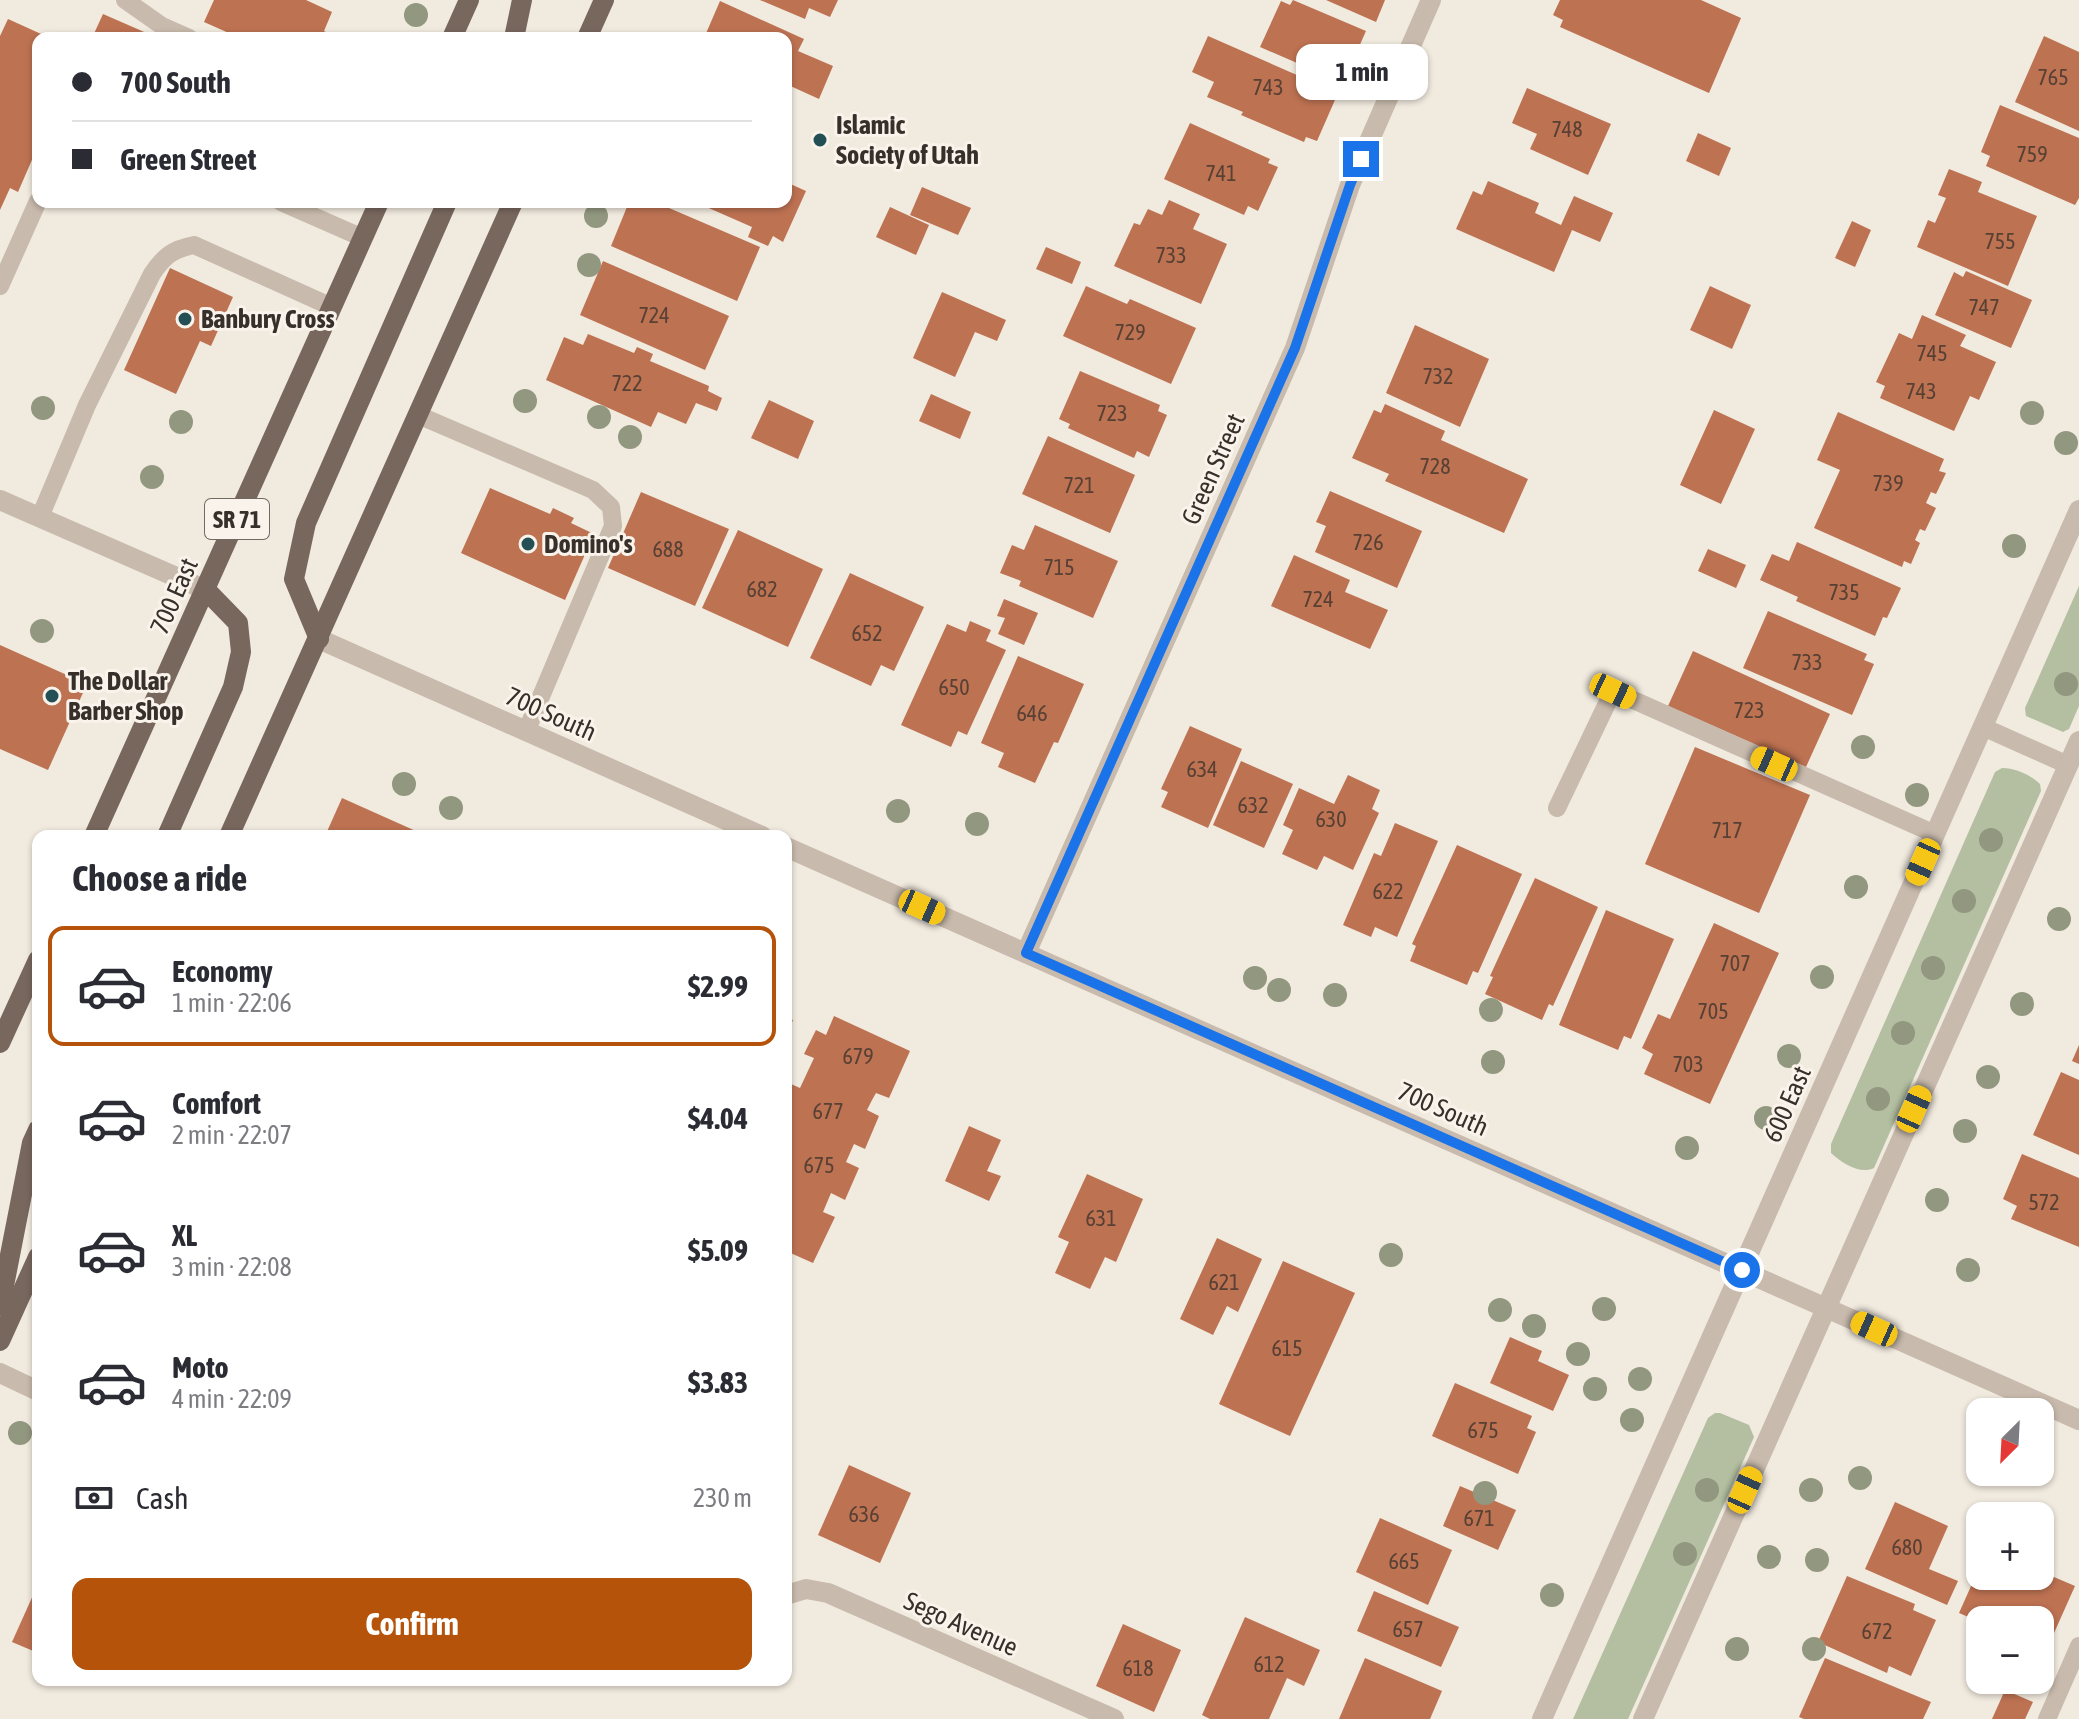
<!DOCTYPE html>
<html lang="en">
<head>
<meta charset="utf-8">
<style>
  body { margin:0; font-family:"Asap Condensed",sans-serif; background:#f7f7f7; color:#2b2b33; height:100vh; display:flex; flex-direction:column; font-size:30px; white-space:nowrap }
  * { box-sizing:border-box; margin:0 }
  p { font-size:26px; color:#7c7c81 }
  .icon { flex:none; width:44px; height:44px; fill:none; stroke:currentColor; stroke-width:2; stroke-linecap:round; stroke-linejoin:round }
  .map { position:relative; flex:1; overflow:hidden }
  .panel { position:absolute; left:32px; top:830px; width:760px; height:856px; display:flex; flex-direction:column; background:#fff; border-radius:16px; box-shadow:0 2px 6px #0004 }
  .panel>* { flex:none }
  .hud { position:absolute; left:32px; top:32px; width:760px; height:176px; border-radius:16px; box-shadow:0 2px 6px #0004; display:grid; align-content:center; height:176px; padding:0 40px; background:#fff }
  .needle { width:52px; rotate:204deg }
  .buttons { position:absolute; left:1966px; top:1398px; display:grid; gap:16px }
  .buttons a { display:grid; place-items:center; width:88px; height:88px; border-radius:16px; background:#fff; box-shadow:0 2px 6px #0004; font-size:40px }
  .end { position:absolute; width:36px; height:36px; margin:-18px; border:10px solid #1a73e8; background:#fff; box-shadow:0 0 0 4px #fff }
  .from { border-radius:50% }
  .bubble { position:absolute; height:56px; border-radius:16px; background:#fff; box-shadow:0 2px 6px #0004; font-size:26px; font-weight:700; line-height:56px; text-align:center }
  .car { position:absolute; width:24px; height:48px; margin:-24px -12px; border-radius:10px; box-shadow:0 0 6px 2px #0007; background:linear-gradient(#f5c518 24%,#345 0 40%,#f5c518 0 76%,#345 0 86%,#f5c518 0) }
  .hud b { display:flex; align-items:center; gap:28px; height:76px; font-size:30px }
  .hud b+b { border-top:2px solid #e1e1e2 }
  .hud i { width:20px; height:20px; background:#2b2b33 }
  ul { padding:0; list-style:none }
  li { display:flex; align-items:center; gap:24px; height:120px; margin:0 16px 12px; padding:0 24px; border:4px solid transparent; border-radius:16px }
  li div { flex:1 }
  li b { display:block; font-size:30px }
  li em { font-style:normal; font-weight:700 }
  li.on { border-color:#b45309 }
  li>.icon { width:72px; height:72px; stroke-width:1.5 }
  h2 { padding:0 40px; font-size:36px; line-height:96px }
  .pay { display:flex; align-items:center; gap:20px; height:88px; padding:0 40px; font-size:30px }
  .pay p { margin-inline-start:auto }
  .action { display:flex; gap:16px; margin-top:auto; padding:16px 40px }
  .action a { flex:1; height:92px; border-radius:16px; background:#b45309; color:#fff; font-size:32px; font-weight:700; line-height:92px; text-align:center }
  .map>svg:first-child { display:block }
  .green { fill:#b3bfa0 }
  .building { fill:#bd7252 }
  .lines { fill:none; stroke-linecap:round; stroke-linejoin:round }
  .service { stroke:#c8baac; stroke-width:18 }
  .minor { stroke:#c8baac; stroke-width:20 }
  .primary { stroke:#78675d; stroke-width:20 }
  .tree { fill:#92977f }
  .route { stroke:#1a73e8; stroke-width:10 }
  .poi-dot { fill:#234f55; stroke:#f9f3eb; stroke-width:3 }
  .labels { text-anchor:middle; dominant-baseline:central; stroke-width:6; stroke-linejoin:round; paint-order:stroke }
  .number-label { font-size:22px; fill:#584034 }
  .shield { fill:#f9f3eb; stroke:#716a64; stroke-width:2 }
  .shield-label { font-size:24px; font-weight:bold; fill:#372f2a }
  .poi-label { font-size:26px; font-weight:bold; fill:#372f2a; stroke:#f9f3eb; text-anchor:start }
  .street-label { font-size:26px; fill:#372f2a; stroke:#f9f3eb }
</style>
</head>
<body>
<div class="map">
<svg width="2079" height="1719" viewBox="0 0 2079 1719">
  <rect width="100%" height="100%" fill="#f1eadf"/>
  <g class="green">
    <path d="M2079,586V706L2069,729L2063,732L2026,716L2025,708Z"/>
    <path d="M2002,768C2015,768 2031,775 2040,784L2041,791L1874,1168C1860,1175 1842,1163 1831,1153V1144L1995,772Z"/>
    <path d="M1715,1413H1720L1749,1425L1754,1437L1628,1719H1573L1708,1418Z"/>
  </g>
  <g class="building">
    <path d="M214,0H306L332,12L324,31L331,35L330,38H240L204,22Z"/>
    <path d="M760,0H838L830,17L809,8L805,19Z"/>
    <path d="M1293,0L1366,31L1343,83L1260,47L1281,1L1290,5Z"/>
    <path d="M1326,0H1385L1376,22Z"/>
    <path d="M1560,0H1701L1741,18L1709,93L1560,27L1563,20L1553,15Z"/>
    <path d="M720,1L804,39L798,51L833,66L819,99L786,84V38H704Z"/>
    <path d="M103,14L158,38H92Z"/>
    <path d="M8,19L50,38H38V146L18,192L10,188L0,210V36Z"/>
    <path d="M1208,36L1338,93L1317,141L1306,137L1304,142L1241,115L1243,112L1207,97L1214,82L1192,72Z"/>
    <path d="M2044,36L2079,52V131L2015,102Z"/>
    <path d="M1527,88L1611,124L1588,175L1530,149L1537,134L1512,123Z"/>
    <path d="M2000,105L2079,138V198L2075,205L1986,166L1990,156L1981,152Z"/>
    <path d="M1190,123L1270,159L1268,163L1278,167L1258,211L1248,206L1244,215L1164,179Z"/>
    <path d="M1698,133L1731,148L1719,176L1686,161Z"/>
    <path d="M1949,169L1982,182L1978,192L2037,216L2008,286L1917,247L1928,220L1935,223L1946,198L1938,195Z"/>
    <path d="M1488,181L1539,203L1535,213L1561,225L1574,196L1613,213L1600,242L1572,230L1554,272L1456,229L1473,191L1482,195Z"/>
    <path d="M786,182L806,191L783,242L773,236L768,246L748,237L752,227L695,202H786Z"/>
    <path d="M922,187L971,208L958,235L910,215Z"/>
    <path d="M1169,200L1200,214L1193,229L1227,244L1201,304L1114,266L1134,223L1140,225L1148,209L1162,215Z"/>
    <path d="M629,202H655L760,247L737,301L611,246Z"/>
    <path d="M890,207L929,225L916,255L876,237Z"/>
    <path d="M1852,221L1871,230L1855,267L1835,258Z"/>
    <path d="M1046,247L1081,262L1072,284L1036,269Z"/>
    <path d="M603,261L729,316L705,370L580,315Z"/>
    <path d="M170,268L233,297L211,346L200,341L176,394L124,370Z"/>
    <path d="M1966,271L2032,300L2011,348L1935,315L1954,272L1963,277Z"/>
    <path d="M1086,286L1127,304L1130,299L1196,328L1171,384L1063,336Z"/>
    <path d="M1710,286L1751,305L1732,349L1690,330Z"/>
    <path d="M942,292L1006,320L997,341L975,332L955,377L913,358Z"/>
    <path d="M1922,315L1966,335L1960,346L1996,362L1979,400L1970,396L1954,431L1880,398L1885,386L1876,382L1899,333L1912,339Z"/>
    <path d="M1415,325L1489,359L1460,427L1386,393Z"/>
    <path d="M588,334L634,353L637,347L653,354L650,361L709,386L708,391L722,398L717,411L696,403L686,424L658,412L651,427L546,380L564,337L583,345Z"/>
    <path d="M1080,371L1160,405L1158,411L1167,415L1149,457L1137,451L1134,458L1068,428L1070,424L1059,419Z"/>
    <path d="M931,394L971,412L960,439L919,421Z"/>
    <path d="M769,400L814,421L798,459L751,438Z"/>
    <path d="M1385,404L1445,431L1441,440L1528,479L1504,533L1385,481L1389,474L1352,458L1374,410L1381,413Z"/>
    <path d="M1714,410L1755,429L1721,504L1680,485Z"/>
    <path d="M1838,412L1944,459L1939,471L1946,473L1936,494L1931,492L1926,503L1936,508L1925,531L1920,529L1915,540L1920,543L1911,564L1904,561L1902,567L1814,528L1840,470L1817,460Z"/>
    <path d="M1048,436L1135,475L1110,533L1022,494Z"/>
    <path d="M490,488L550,514L553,508L574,518L571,523L594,534L565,600L461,553Z"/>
    <path d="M1330,491L1422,531L1397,588L1315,552L1326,526L1316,522Z"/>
    <path d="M641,492L729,529L695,606L608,568Z"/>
    <path d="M1035,525L1118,561L1093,618L1019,586L1021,581L1000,573L1012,545L1024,550Z"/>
    <path d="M738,530L823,569L788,647L702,608Z"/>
    <path d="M1797,542L1901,588L1887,618L1883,617L1875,636L1796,601L1798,597L1760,580L1772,554L1789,561Z"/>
    <path d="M1708,549L1746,565L1736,588L1698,571Z"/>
    <path d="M1294,555L1350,580L1345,592L1388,610L1370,649L1271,606Z"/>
    <path d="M850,573L924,607L894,671L881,665L871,686L810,658Z"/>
    <path d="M1004,599L1038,613L1024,645L998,634L1005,618L997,616Z"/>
    <path d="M1768,611L1867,654L1864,660L1874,664L1852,715L1743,668Z"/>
    <path d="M970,621L991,630L986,641L1006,650L967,735L958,731L951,747L901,725L947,624L966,632Z"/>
    <path d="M0,645L87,684L48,770L0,749Z"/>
    <path d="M1693,651L1830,714L1806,767L1668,706Z"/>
    <path d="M1018,656L1084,684L1058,743L1054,742L1035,783L998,767L1004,753L981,743Z"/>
    <path d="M1190,726L1242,749L1208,828L1161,807L1168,792L1161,789Z"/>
    <path d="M1695,747L1810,795L1759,913L1645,864Z"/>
    <path d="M1241,761L1293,784L1264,848L1213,825Z"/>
    <path d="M1348,775L1380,790L1372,809L1379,813L1353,870L1324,856L1317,870L1282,854L1293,830L1283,825L1299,788L1334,804Z"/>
    <path d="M342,798L427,836H325Z"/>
    <path d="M1395,823L1438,841L1397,937L1375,927L1371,937L1343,925L1374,853L1381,856Z"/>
    <path d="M1457,845L1522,874L1478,973L1473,971L1467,985L1410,961L1416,946L1412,944Z"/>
    <path d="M1535,878L1598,907L1553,1006L1549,1004L1542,1020L1485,994L1493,977L1490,976Z"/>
    <path d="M1606,910L1674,939L1631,1039L1624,1036L1618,1050L1559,1025Z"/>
    <path d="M1714,923L1779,953L1710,1104L1644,1074L1653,1054L1642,1048L1658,1014L1670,1019Z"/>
    <path d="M834,1016L910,1051L889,1098L876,1093L872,1100L867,1110L879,1116L865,1149L854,1144L846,1162L859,1168L845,1200L831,1193L823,1212L835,1217L813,1263L786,1251V1127L792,1114L786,1112V1095L791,1084L800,1088L814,1058L804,1054L816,1030L826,1035Z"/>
    <path d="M786,1017L793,1020L786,1037Z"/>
    <path d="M2079,1045V1064L2072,1061Z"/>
    <path d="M2061,1072L2079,1080V1155L2033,1135Z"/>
    <path d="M969,1126L1001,1140L987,1171L1001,1176L989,1201L945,1181Z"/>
    <path d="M2022,1154L2079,1178V1247L2011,1219L2017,1206L2003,1199Z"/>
    <path d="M1087,1174L1143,1199L1116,1262L1105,1257L1090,1289L1055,1273L1069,1242L1058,1237Z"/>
    <path d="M1217,1238L1262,1259L1238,1312L1227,1306L1213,1335L1180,1319Z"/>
    <path d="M1283,1261L1355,1293L1290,1436L1219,1404Z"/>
    <path d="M1510,1337L1542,1351L1538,1361L1569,1375L1553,1411L1490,1383Z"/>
    <path d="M1455,1383L1532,1416L1527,1428L1536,1432L1518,1474L1432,1436Z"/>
    <path d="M849,1465L911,1493L880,1563L818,1535Z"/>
    <path d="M1460,1486L1516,1510L1498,1550L1443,1526Z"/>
    <path d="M1895,1502L1948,1526L1929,1569L1958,1581L1947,1605L1865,1569Z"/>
    <path d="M1380,1518L1452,1550L1428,1605L1356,1572Z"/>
    <path d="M1980,1566V1576H2040V1571L2075,1586L2046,1651L2040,1649V1620H1980V1622L1959,1613Z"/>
    <path d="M1847,1576L1915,1604L1913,1610L1936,1620L1911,1676L1889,1666L1887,1673L1818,1642Z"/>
    <path d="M1374,1591L1459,1627L1441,1667L1357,1631Z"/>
    <path d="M34,1593L38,1595V1653L12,1642Z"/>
    <path d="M1245,1617L1320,1650L1304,1686L1287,1678L1269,1719H1210L1202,1715Z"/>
    <path d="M1123,1624L1181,1650L1154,1712L1096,1686Z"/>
    <path d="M1365,1658L1442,1691L1430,1719H1339Z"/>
    <path d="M1825,1658L1931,1702L1923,1719H1804L1799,1717Z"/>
    <path d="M2005,1690L2033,1702L2025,1719H1992Z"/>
  </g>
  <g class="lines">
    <g class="service">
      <path d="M125,0L162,26L189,38"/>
      <path d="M281,202L363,238"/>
      <path d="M0,286L38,201"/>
      <path d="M418,415L593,490L611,507L613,526L526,732"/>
      <path d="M40,517L87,405L152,274C164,256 173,249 194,245L332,307"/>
      <path d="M1983,727L2068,765"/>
      <path d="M1557,808L1613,691L1935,834"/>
      <path d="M2047,1719L2079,1646"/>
    </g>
    <g class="minor">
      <path d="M0,500L206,590"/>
      <path d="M319,639L762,836"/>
      <path d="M786,847L2079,1420"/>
      <path d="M1026,953L1295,348L1350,185L1431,0"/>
      <path d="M0,1373L38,1391"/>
      <path d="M786,1595L806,1589L828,1593L1114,1719"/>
      <path d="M1542,1719L2079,510"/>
      <path d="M1643,1719L2079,741"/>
    </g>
    <g class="primary">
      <path d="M452,38L469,0"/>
      <path d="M514,38L522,0"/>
      <path d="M587,38L604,0"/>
      <path d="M319,639L294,579L306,523L447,202"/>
      <path d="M94,836L379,202"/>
      <path d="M167,836L233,687L241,652L238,623L206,590"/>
      <path d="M229,836L513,202"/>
      <path d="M0,1043L38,960"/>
      <path d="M0,1306L32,1143L38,1130"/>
      <path d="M0,1341L38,1257"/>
    </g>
  </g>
  <g class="tree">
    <circle cx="416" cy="15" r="12"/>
    <circle cx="596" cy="216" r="12"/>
    <circle cx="589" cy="265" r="12"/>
    <circle cx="525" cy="401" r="12"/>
    <circle cx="43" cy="408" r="12"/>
    <circle cx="2032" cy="413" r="12"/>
    <circle cx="599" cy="417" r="12"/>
    <circle cx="181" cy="422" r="12"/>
    <circle cx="630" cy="437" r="12"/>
    <circle cx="2066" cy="443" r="12"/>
    <circle cx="152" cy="477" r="12"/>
    <circle cx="2014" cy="546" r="12"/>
    <circle cx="42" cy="631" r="12"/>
    <circle cx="2066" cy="684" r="12"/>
    <circle cx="1863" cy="747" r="12"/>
    <circle cx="404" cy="784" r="12"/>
    <circle cx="1917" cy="795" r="12"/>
    <circle cx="451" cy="808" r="12"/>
    <circle cx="898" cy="811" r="12"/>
    <circle cx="977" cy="824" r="12"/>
    <circle cx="1991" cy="840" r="12"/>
    <circle cx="1856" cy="887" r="12"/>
    <circle cx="1964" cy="901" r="12"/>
    <circle cx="2059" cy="919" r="12"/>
    <circle cx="1933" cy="968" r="12"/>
    <circle cx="1822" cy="977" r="12"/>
    <circle cx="1255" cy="978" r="12"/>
    <circle cx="1279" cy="990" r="12"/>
    <circle cx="1335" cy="995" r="12"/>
    <circle cx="2022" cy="1004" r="12"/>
    <circle cx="1491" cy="1010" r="12"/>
    <circle cx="1903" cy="1033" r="12"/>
    <circle cx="1789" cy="1056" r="12"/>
    <circle cx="1493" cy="1062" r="12"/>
    <circle cx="1988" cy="1077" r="12"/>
    <circle cx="1878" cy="1099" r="12"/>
    <circle cx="1766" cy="1118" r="12"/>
    <circle cx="1965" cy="1131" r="12"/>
    <circle cx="1687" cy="1148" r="12"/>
    <circle cx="1937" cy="1200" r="12"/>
    <circle cx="1391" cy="1255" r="12"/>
    <circle cx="1968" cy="1270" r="12"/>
    <circle cx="1604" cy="1309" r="12"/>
    <circle cx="1500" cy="1310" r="12"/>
    <circle cx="1534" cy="1326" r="12"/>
    <circle cx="1578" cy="1354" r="12"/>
    <circle cx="1640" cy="1379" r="12"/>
    <circle cx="1595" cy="1389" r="12"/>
    <circle cx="1632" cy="1420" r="12"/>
    <circle cx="20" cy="1433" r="12"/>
    <circle cx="1860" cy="1478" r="12"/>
    <circle cx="1707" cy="1490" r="12"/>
    <circle cx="1811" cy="1490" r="12"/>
    <circle cx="1485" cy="1493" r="12"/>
    <circle cx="1685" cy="1554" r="12"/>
    <circle cx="1769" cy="1557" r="12"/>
    <circle cx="1817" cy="1560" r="12"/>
    <circle cx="1552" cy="1595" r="12"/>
    <circle cx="1737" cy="1649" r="12"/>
    <circle cx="1814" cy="1649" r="12"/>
  </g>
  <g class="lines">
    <path class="route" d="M1361,159L1350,185L1295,348L1026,953L1742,1270"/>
  </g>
  <g class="poi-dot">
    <circle cx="820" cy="140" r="8"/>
    <circle cx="185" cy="319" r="8"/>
    <circle cx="528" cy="544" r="8"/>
    <circle cx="52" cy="696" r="8"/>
  </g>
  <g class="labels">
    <g class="number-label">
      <text x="2053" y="77">765</text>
      <text x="1268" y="87">743</text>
      <text x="1567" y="129">748</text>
      <text x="2032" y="154">759</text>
      <text x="1221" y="173">741</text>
      <text x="2000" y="241">755</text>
      <text x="1171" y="255">733</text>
      <text x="1984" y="307">747</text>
      <text x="654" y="315">724</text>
      <text x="1130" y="332">729</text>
      <text x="1932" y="353">745</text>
      <text x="1438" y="376">732</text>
      <text x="627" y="383">722</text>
      <text x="1921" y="391">743</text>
      <text x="1112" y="413">723</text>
      <text x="1435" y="466">728</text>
      <text x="1888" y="483">739</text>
      <text x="1079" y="485">721</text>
      <text x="1368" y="542">726</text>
      <text x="668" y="549">688</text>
      <text x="1059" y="567">715</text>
      <text x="762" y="589">682</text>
      <text x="1844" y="592">735</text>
      <text x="1318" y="599">724</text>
      <text x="867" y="633">652</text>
      <text x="1807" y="662">733</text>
      <text x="954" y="687">650</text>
      <text x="1749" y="710">723</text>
      <text x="1032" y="713">646</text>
      <text x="1202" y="769">634</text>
      <text x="1253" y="805">632</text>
      <text x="1331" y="819">630</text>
      <text x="1727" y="830">717</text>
      <text x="1388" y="891">622</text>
      <text x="1735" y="963">707</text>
      <text x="1713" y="1011">705</text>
      <text x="858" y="1056">679</text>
      <text x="1688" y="1064">703</text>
      <text x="828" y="1111">677</text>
      <text x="819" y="1165">675</text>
      <text x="2044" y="1202">572</text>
      <text x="1101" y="1218">631</text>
      <text x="1224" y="1282">621</text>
      <text x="1287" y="1348">615</text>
      <text x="1483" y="1430">675</text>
      <text x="864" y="1514">636</text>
      <text x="1479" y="1518">671</text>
      <text x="1907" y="1547">680</text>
      <text x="1404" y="1561">665</text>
      <text x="1408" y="1629">657</text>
      <text x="1877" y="1631">672</text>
      <text x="1269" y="1664">612</text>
      <text x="1138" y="1668">618</text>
    </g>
    <rect class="shield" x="205" y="499" width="64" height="40" rx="6"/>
    <g class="shield-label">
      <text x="237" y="519">SR 71</text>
    </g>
    <g class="poi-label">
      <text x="836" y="125">Islamic<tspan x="836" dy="30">Society of Utah</tspan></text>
      <text x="201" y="319">Banbury Cross</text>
      <text x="544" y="544">Domino's</text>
      <text x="68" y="681">The Dollar<tspan x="68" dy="30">Barber Shop</tspan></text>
    </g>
    <g class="street-label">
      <text transform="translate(1213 469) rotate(-66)">Green Street</text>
      <text transform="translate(174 596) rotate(-66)">700 East</text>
      <text transform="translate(551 714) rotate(24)">700 South</text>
      <text transform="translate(1787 1104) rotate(-66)">600 East</text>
      <text transform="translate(1443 1109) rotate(24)">700 South</text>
      <text transform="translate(961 1624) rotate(24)">Sego Avenue</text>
    </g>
  </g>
</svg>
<div class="buttons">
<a><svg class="needle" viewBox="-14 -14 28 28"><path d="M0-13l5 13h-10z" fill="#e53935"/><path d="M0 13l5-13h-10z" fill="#7c7c81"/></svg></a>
<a>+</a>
<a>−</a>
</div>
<i class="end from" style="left:1742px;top:1270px"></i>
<i class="end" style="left:1361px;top:159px"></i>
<div class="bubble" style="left:1296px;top:44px;width:132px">1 min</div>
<i class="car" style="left:1613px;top:691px;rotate:115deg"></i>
<i class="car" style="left:1774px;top:764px;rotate:294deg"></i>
<i class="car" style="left:1923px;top:862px;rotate:204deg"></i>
<i class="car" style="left:922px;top:907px;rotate:114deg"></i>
<i class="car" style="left:1914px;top:1109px;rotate:24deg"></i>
<i class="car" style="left:1874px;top:1329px;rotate:294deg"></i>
<i class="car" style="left:1745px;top:1490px;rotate:24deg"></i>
<div class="hud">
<b><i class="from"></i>700 South</b>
<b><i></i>Green Street</b>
</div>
<section class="panel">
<h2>Choose a ride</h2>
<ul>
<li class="on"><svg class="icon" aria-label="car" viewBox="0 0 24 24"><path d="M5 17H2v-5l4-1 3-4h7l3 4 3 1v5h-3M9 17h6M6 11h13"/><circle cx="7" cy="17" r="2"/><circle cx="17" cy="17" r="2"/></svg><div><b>Economy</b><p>1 min · 22:06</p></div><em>$2.99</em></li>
<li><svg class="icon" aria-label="car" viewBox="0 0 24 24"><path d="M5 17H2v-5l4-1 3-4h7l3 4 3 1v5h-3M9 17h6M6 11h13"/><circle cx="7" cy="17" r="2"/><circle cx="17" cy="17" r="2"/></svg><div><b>Comfort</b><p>2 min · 22:07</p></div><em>$4.04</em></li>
<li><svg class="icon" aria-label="car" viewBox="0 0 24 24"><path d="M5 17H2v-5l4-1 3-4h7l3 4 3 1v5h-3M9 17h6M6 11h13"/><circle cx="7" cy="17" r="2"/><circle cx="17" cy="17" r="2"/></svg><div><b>XL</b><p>3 min · 22:08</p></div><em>$5.09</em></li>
<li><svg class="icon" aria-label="car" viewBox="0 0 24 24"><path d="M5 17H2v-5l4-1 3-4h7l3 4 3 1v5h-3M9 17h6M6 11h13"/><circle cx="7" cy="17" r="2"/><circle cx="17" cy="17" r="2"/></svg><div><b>Moto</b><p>4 min · 22:09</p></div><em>$3.83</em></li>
</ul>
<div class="pay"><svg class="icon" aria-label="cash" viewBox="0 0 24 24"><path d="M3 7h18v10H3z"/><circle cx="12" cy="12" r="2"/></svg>Cash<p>230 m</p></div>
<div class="action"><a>Confirm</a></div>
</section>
</div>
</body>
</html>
